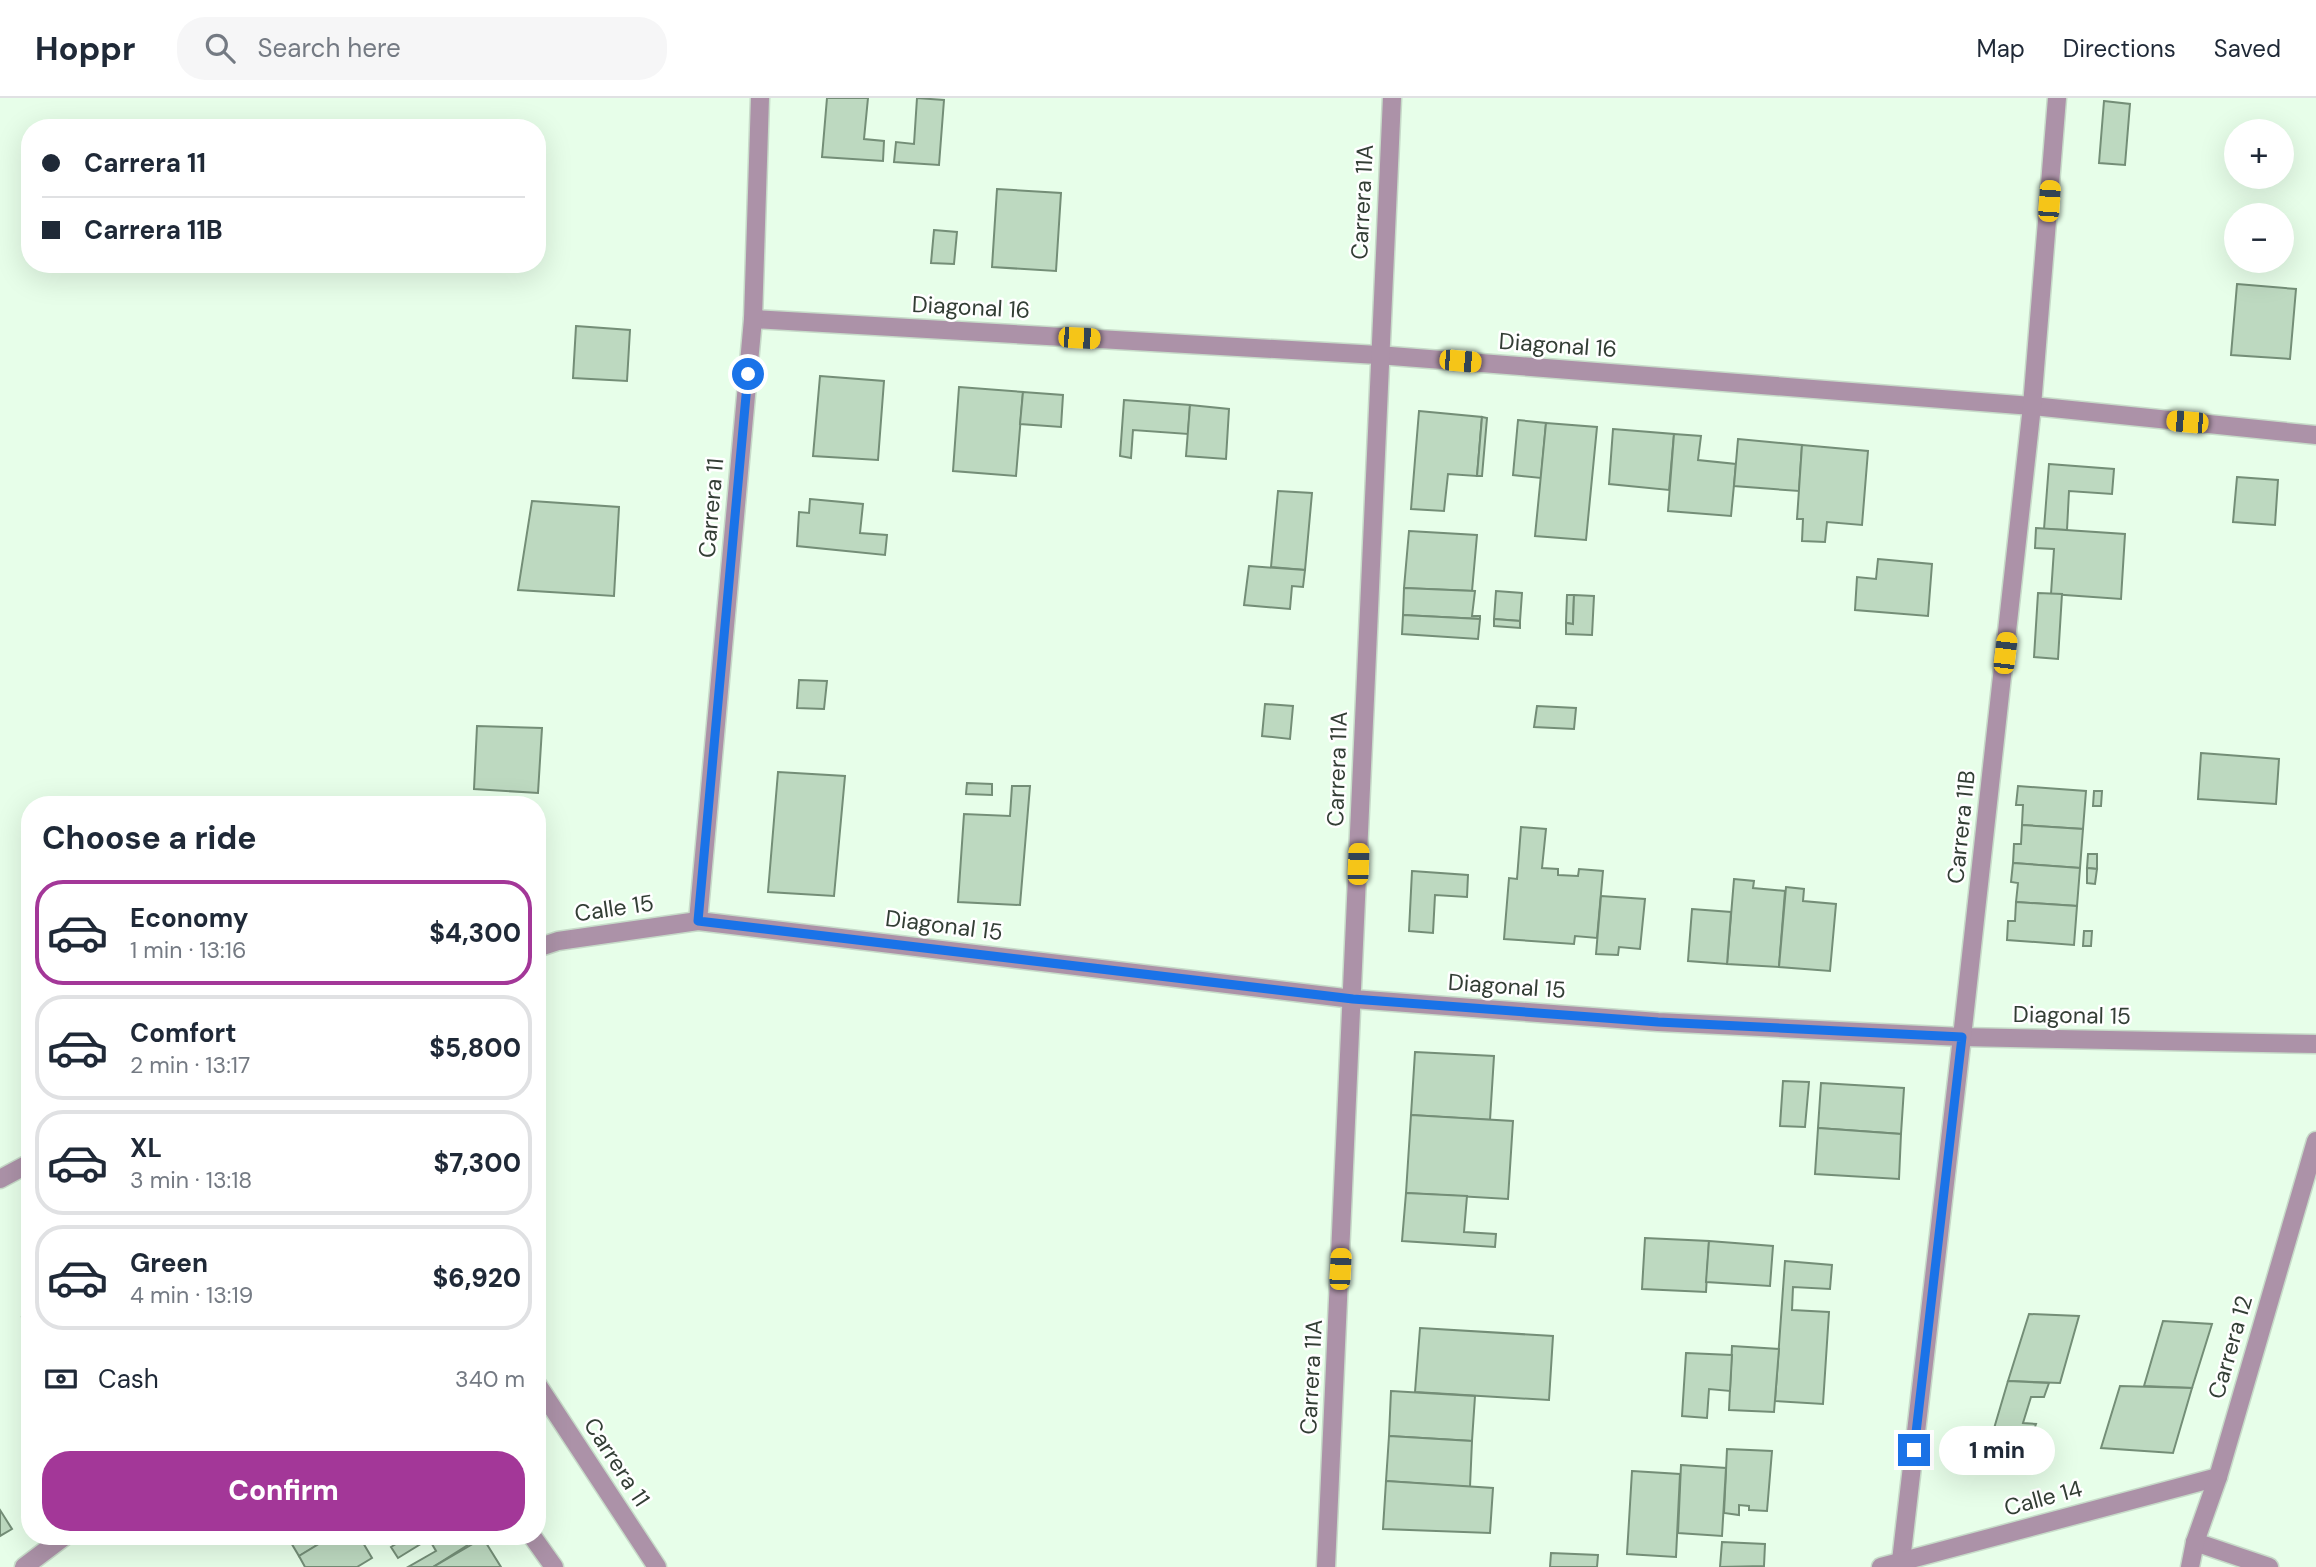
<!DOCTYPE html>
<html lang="en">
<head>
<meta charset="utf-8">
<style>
  body { margin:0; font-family:"DM Sans",sans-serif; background:#f6f6f7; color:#1f2937; height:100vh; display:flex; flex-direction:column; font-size:26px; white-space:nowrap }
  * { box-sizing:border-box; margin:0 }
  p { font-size:23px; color:#747a83 }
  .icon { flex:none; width:38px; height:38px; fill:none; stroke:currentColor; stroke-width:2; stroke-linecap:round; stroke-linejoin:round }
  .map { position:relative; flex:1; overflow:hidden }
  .sheet { position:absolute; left:21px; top:698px; width:525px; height:749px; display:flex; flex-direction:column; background:#fff; border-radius:28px; box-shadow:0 7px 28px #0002 }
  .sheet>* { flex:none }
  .guide { position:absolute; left:21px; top:21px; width:525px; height:154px; border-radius:28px; box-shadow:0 7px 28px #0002; display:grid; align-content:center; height:154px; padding:0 21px; background:#fff }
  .controls { position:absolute; left:2224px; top:21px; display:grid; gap:14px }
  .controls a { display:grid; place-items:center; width:70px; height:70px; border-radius:50%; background:#fff; box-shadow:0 7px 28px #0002; font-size:35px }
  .end { position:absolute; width:32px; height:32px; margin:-16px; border:9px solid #1a73e8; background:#fff; box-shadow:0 0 0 4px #fff }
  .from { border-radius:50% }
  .bubble { position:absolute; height:49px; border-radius:24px; background:#fff; box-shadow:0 7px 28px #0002; font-size:23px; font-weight:800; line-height:49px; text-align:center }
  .car { position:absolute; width:21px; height:42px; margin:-21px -10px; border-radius:9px; box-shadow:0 0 5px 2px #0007; background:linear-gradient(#f5c518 24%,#345 0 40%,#f5c518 0 76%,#345 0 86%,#f5c518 0) }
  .guide b { display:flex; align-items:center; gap:24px; height:66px; font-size:26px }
  .guide b+b { border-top:2px solid #e0e1e3 }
  .guide i { width:18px; height:18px; background:#1f2937 }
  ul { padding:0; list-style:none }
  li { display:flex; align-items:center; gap:21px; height:105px; margin:0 14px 10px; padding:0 7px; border:4px solid #e0e1e3; border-radius:28px }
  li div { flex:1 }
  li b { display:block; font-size:26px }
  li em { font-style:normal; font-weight:800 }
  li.selected { border-color:#a33798 }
  li>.icon { width:63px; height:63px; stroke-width:1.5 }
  h2 { padding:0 21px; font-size:32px; line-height:84px }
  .pay { display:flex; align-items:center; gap:18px; height:77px; padding:0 21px; font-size:26px }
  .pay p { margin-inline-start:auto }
  .cta { display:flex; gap:14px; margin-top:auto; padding:14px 21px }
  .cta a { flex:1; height:80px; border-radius:28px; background:#a33798; color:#fff; font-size:28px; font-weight:800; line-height:80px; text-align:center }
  header { display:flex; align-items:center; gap:42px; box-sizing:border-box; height:98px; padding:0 35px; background:#fff; border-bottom:2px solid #e0e1e3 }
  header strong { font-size:33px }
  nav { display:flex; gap:38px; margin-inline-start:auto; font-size:24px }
  .search { width:490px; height:63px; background:#f6f6f7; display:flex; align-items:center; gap:18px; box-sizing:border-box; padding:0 24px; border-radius:28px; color:#747a83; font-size:26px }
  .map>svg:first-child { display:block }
  .building { fill:#bdd9c0; stroke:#748e77; stroke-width:2 }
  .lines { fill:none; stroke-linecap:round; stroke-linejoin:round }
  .minor-casing { stroke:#c7dbc9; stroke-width:21 }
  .minor { stroke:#ac92a8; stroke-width:18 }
  .route { stroke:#1a73e8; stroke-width:9 }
  .labels { text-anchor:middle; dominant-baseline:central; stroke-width:5; stroke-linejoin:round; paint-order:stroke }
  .street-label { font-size:23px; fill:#333e35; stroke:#fff }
</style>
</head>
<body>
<header>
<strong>Hoppr</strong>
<div class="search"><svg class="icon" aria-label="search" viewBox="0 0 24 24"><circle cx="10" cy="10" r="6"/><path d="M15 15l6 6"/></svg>Search here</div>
<nav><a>Map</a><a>Directions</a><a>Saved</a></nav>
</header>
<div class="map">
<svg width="2316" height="1469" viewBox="0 0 2316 1469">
  <rect width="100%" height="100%" fill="#e7fee9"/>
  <g class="building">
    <path d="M827,0H868L864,41L884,43L883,63L822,59Z"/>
    <path d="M917,0L944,2L939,67L894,64L896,44L914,46Z"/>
    <path d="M2104,3L2130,6L2125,67L2099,65Z"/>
    <path d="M997,91L1061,95L1056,173L992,169Z"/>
    <path d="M934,132L957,134L954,166L931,165Z"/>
    <path d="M2237,186L2296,191L2290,261L2231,257Z"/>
    <path d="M576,228L630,232L627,283L573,280Z"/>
    <path d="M820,278L884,283L878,362L813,358Z"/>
    <path d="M959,289L1023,294L1016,378L953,373Z"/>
    <path d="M1023,294L1063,297L1061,329L1020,326Z"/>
    <path d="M1124,302L1190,307L1188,336L1133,332L1131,360L1120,358Z"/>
    <path d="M1190,307L1229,311L1226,361L1186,358Z"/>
    <path d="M1419,313L1482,319L1477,378L1448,376L1444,413L1411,411Z"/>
    <path d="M1482,319L1487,320L1482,378H1477Z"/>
    <path d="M1518,322L1546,325L1541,380L1513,377Z"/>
    <path d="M1546,325L1597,329L1586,442L1535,438Z"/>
    <path d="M1613,331L1674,336L1669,392L1609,386Z"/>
    <path d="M1674,336L1701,338L1698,362L1736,366L1731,418L1668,413Z"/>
    <path d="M1738,341L1802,347L1799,393L1734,388Z"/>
    <path d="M1802,347L1868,353L1862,427L1827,424L1825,444L1802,443L1803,421H1797Z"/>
    <path d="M2049,366L2114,371L2112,396L2069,393L2067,432L2044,431Z"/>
    <path d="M2237,379L2278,382L2275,427L2233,424Z"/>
    <path d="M1278,393L1312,395L1305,472L1271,469Z"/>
    <path d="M810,401L863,406L860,435L887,437L885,457L797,448L799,414L809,415Z"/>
    <path d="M532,403L619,409L614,498L518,492Z"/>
    <path d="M2036,430L2125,436L2121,501L2051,496L2054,451L2035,450Z"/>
    <path d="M1409,433L1477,437L1472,493L1404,490Z"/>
    <path d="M1878,461L1932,466L1928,518L1855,512L1857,479L1876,481Z"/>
    <path d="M1249,468L1305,472L1303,489L1292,488L1290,511L1244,507Z"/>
    <path d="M1404,490L1475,493L1472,518H1480V521L1403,517Z"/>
    <path d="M1496,493L1522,495L1520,523L1494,521Z"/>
    <path d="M2038,495L2062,496L2058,561L2034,559Z"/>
    <path d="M1567,497H1574L1573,526L1566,525Z"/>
    <path d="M1574,497L1594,498L1592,537L1566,536V525L1573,526Z"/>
    <path d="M1403,517L1480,521L1478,541L1402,536Z"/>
    <path d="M1494,521L1520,523V530L1494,528Z"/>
    <path d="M799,582L827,583L824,611L797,610Z"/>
    <path d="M1265,606L1293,608L1290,641L1262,638Z"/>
    <path d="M1537,608L1576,610L1574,631L1534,629Z"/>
    <path d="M477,628L542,630L538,695L474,691Z"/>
    <path d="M2201,655L2279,661L2276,706L2198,701Z"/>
    <path d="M778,674L845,678L834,798L768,794Z"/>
    <path d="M967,685L992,686V697L966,696Z"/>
    <path d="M1012,688H1030L1020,807L958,804L964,716L1010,718Z"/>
    <path d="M2018,688L2086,693L2083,731L2022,727L2023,707H2016Z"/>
    <path d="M2094,693H2102L2101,708H2093Z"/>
    <path d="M2022,727L2083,731L2080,770L2013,765L2014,746H2021Z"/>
    <path d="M1521,729L1546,731L1542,770L1558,771V777L1578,778L1579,771L1603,773L1597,840L1575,838L1574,846L1504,841L1509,780L1517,781Z"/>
    <path d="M2088,756H2097V771L2087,770Z"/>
    <path d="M2013,765L2080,770L2077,808L2016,804L2018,785L2011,784Z"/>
    <path d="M2087,770L2097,771L2095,786L2087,785Z"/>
    <path d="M1412,773L1468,777L1467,799L1435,797L1433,835L1409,833Z"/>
    <path d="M1734,781L1754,783L1753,790L1785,793L1779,869L1727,866Z"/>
    <path d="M1786,789L1804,791L1803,803L1836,806L1830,873L1779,869Z"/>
    <path d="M1601,798L1645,801L1640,851L1619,849L1618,857L1596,856Z"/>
    <path d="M2016,804L2077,808L2074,847L2007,842L2008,823H2015Z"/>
    <path d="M1692,811L1731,814L1727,866L1688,863Z"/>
    <path d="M2084,833H2092L2091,848H2083Z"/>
    <path d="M1415,954L1494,958L1490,1022L1411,1017Z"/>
    <path d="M1783,983L1809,984L1805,1029L1780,1028Z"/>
    <path d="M1821,985L1904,990L1901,1036L1818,1030Z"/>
    <path d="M1411,1017L1513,1023L1508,1101L1406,1095Z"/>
    <path d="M1818,1030L1901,1036L1899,1081L1815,1076Z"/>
    <path d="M1406,1095L1467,1098L1464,1134L1496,1136L1495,1149L1402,1143Z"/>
    <path d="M1645,1140L1709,1143L1706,1194L1642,1191Z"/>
    <path d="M1709,1143L1773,1148L1770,1188L1706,1184Z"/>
    <path d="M1785,1163L1832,1167L1830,1191L1793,1189L1792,1212L1829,1214L1823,1306L1775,1303Z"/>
    <path d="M30,1214V1233L22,1219Z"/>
    <path d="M2029,1216L2079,1218L2060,1285L2008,1283Z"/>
    <path d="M2163,1223L2212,1226L2192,1290L2144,1288Z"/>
    <path d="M1420,1230L1553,1238L1549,1302L1415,1294Z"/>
    <path d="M1732,1248L1779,1251L1774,1314L1729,1312Z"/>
    <path d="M1686,1255L1732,1257L1730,1293L1709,1291L1707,1320L1682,1318Z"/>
    <path d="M2008,1283L2049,1285L2044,1299H2031L2023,1325L2036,1326L2029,1347L1990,1344Z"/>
    <path d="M2120,1288L2192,1290L2173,1355L2101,1350Z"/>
    <path d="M1391,1293L1475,1298L1472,1343L1389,1338Z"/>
    <path d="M1389,1338L1472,1343L1470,1389L1386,1383Z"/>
    <path d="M1727,1351L1772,1353L1767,1413L1749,1412V1408L1739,1407V1417L1724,1415Z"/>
    <path d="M1681,1367L1726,1370L1722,1438L1678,1435Z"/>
    <path d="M1632,1373L1680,1376L1676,1459L1627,1456Z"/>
    <path d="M1386,1383L1493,1390L1490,1435L1383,1431Z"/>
    <path d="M0,1412L12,1431L0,1438Z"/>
    <path d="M287,1438H332L299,1458Z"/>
    <path d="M332,1438H359L372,1460L357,1469H305L299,1458Z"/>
    <path d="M482,1438L433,1469H408L436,1453L429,1441L398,1460L391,1449L409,1438Z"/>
    <path d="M483,1440L501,1469H433Z"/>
    <path d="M1722,1444L1765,1446L1764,1468L1720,1469Z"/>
    <path d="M1551,1455L1598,1457L1597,1469H1550Z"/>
  </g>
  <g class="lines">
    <g class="minor-casing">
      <g id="minor">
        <path d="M753,221L1378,257L2032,308L2316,337"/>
        <path d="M698,823L753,221L760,0"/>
        <path d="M537,850L558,843L698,823L1353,901L1658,924L1962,939L2316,946"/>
        <path d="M0,1081L30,1065"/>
        <path d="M537,1286L657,1469"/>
        <path d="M532,1438L554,1469"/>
        <path d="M2195,1444L2269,1469"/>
        <path d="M1901,1463L1962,939L2032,308L2057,0"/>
        <path d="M24,1469L65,1438"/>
        <path d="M1326,1469C1349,979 1366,489 1392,0"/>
        <path d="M1881,1469L2218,1379"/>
        <path d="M2190,1469L2195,1444L2218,1379L2316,1043"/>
      </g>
    </g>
    <use href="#minor" class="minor"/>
  </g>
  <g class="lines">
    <path class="route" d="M748,276L698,823L1353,901L1658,924L1962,939L1914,1352"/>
  </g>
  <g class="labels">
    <g class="street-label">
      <text transform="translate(1362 104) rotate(-87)">Carrera 11A</text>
      <text transform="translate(971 209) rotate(3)">Diagonal 16</text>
      <text transform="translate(1558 247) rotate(4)">Diagonal 16</text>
      <text transform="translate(711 410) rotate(-85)">Carrera 11</text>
      <text transform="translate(1337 671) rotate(-88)">Carrera 11A</text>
      <text transform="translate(1961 729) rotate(-84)">Carrera 11B</text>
      <text transform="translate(614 810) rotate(-8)">Calle 15</text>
      <text transform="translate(944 827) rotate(7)">Diagonal 15</text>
      <text transform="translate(1507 888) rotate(4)">Diagonal 15</text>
      <text transform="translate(2072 917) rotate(1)">Diagonal 15</text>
      <text transform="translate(2230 1249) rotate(-74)">Carrera 12</text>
      <text transform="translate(1311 1279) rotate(-87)">Carrera 11A</text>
      <text transform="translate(617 1364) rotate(57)">Carrera 11</text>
      <text transform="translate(2043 1400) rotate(-15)">Calle 14</text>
    </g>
  </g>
</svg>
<div class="controls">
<a>+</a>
<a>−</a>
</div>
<i class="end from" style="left:748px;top:276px"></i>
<i class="end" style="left:1914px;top:1352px"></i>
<div class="bubble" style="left:1939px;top:1328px;width:116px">1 min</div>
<i class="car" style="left:2049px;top:103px;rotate:4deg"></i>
<i class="car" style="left:1079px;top:240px;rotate:93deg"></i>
<i class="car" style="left:1460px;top:263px;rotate:95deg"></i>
<i class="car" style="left:2187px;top:324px;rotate:275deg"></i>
<i class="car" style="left:2005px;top:555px;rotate:7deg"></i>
<i class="car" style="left:1358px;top:766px;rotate:2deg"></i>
<i class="car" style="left:1340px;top:1171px;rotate:3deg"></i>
<div class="guide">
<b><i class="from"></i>Carrera 11</b>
<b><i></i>Carrera 11B</b>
</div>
<section class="sheet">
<h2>Choose a ride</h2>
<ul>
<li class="selected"><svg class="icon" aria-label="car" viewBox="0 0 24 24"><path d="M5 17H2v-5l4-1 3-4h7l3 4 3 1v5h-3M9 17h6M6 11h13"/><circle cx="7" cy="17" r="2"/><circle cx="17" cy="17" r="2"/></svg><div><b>Economy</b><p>1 min · 13:16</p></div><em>$4,300</em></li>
<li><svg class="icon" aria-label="car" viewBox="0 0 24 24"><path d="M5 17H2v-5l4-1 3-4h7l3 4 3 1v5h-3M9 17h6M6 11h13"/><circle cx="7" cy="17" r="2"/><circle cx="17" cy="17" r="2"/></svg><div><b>Comfort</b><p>2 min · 13:17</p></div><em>$5,800</em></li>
<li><svg class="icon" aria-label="car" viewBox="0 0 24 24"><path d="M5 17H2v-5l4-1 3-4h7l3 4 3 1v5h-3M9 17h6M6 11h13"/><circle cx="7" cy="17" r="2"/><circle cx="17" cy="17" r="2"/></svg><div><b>XL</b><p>3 min · 13:18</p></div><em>$7,300</em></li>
<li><svg class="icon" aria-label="car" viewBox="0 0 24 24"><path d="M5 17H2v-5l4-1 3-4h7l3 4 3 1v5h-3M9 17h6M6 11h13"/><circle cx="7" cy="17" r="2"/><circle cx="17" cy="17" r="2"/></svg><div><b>Green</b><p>4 min · 13:19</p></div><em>$6,920</em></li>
</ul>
<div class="pay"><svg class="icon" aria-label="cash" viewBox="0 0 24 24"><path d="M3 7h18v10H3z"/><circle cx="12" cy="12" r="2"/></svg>Cash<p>340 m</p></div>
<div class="cta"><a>Confirm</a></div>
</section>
</div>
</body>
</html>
